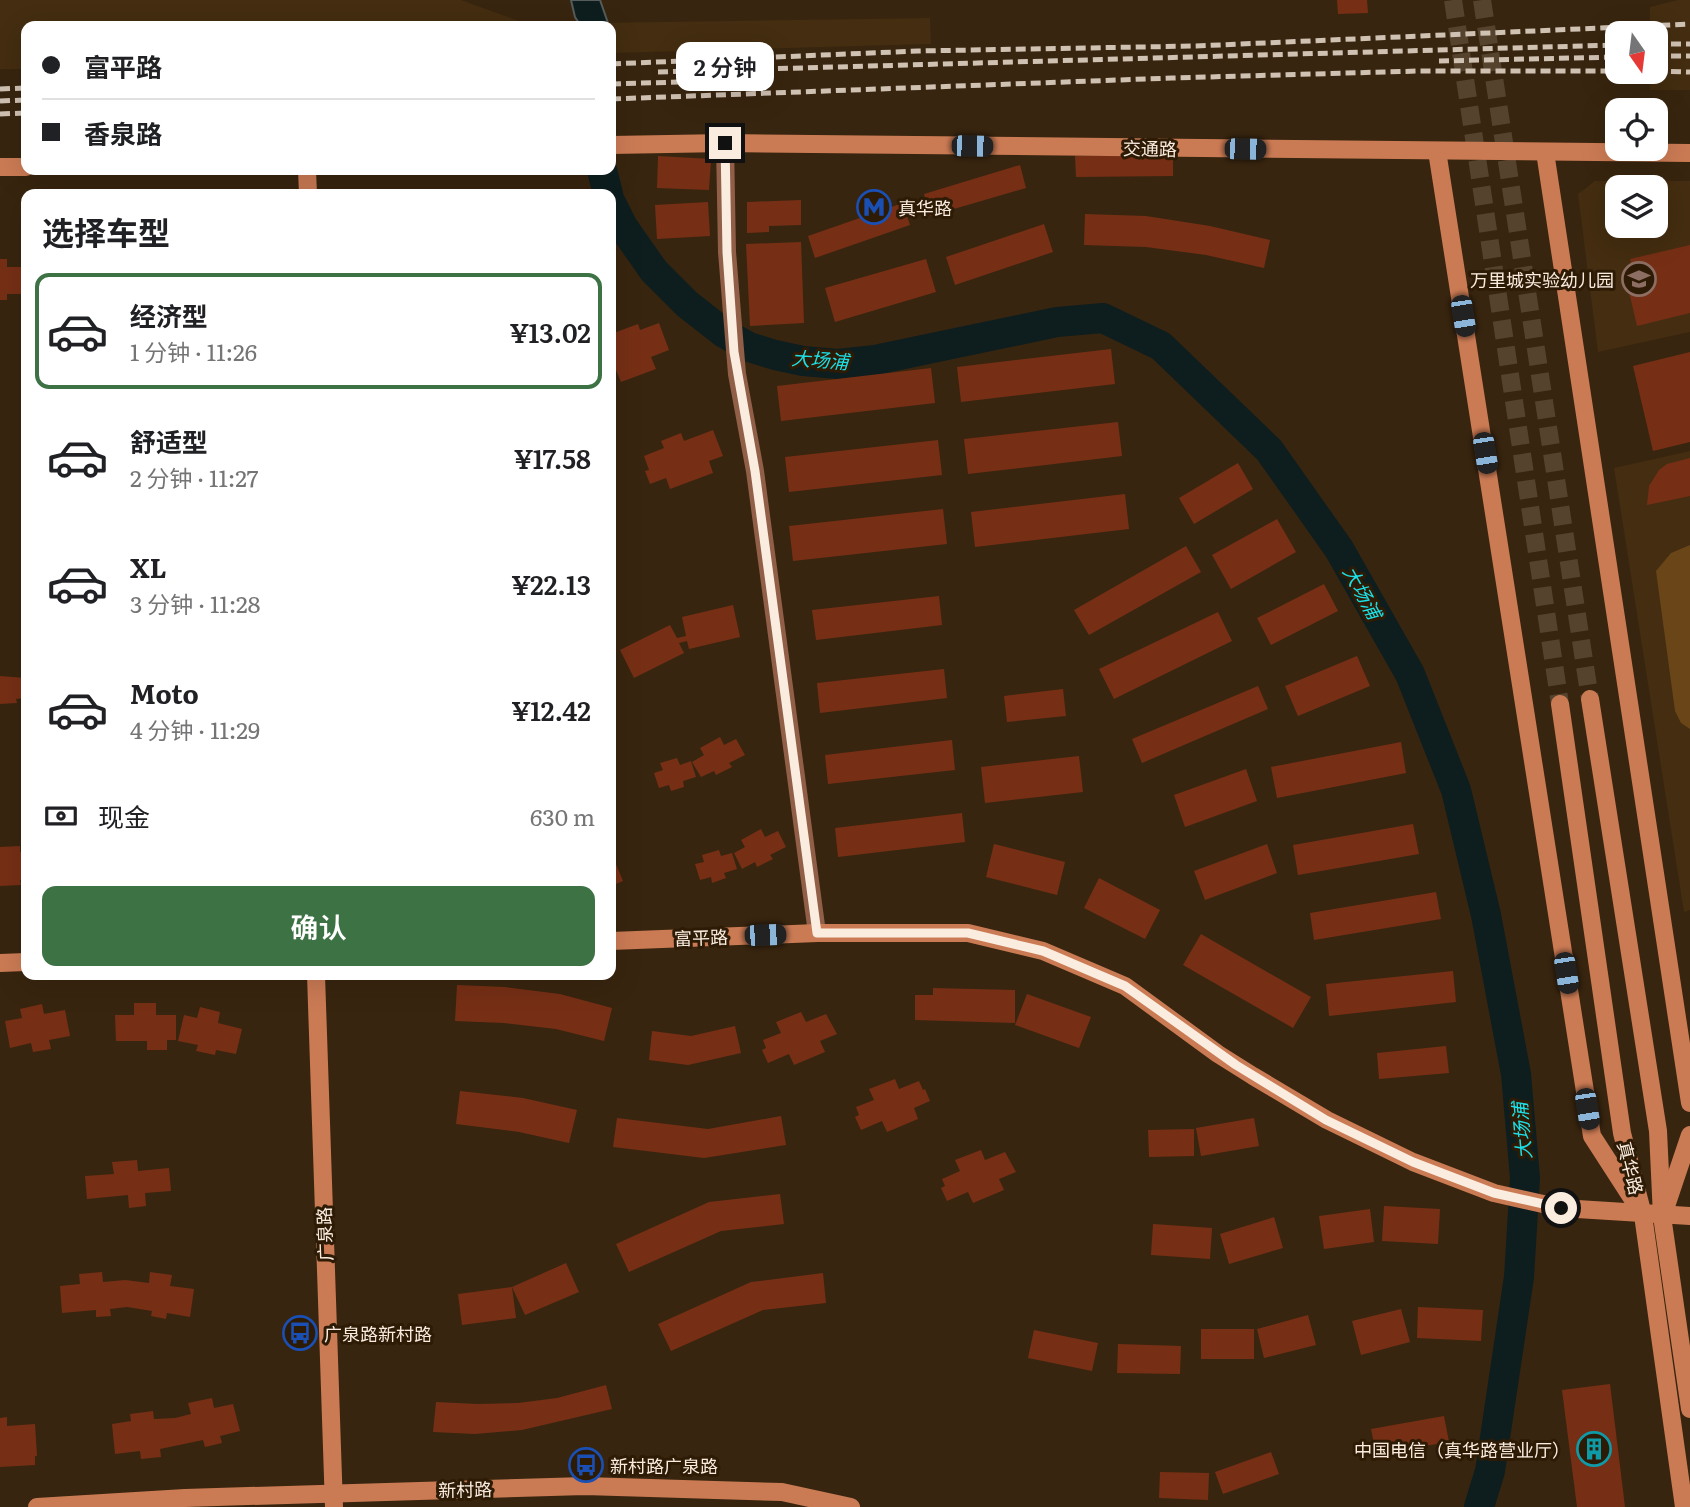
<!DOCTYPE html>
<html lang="zh">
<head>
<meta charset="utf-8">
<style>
  body { margin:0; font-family:Literata,"Noto Sans SC",serif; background:#f6f6f6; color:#202124; height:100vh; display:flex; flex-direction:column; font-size:26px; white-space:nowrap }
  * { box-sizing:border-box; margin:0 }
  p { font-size:23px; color:#757577 }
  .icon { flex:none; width:38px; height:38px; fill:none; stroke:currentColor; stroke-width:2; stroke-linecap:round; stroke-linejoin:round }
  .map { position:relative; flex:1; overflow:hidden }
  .details { position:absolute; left:21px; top:189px; width:595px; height:791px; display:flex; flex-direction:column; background:#fff; border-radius:14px; box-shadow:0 7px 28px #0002 }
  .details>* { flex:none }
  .hud { position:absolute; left:21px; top:21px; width:595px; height:154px; border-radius:14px; box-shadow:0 7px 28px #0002; display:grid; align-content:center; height:154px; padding:0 21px; background:#fff }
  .needle { width:46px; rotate:166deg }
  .fabs { position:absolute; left:1605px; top:21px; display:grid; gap:14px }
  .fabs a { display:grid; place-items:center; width:63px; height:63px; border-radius:14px; background:#fff; box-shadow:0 7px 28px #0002; font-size:35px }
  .end { position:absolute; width:32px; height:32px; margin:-16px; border:9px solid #faede0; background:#111; box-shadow:0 0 0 4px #111 }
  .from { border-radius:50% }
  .bubble { position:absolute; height:49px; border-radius:14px; background:#fff; box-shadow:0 7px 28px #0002; font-size:23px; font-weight:600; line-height:49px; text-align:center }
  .car { position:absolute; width:21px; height:42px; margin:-21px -10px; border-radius:9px; box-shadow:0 0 5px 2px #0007; background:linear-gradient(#222 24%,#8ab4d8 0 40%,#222 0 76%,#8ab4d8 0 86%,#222 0) }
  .hud b { display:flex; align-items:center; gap:24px; height:66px; font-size:26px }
  .hud b+b { border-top:2px solid #e0e0e0 }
  .hud i { width:18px; height:18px; background:#202124 }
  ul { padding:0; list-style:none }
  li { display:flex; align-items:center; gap:21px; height:116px; margin:0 14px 10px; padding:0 7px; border:4px solid transparent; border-radius:14px }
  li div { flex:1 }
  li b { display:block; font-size:26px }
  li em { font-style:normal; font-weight:600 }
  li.selected { border-color:#3c7244 }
  li>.icon { width:63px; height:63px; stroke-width:1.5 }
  h2 { padding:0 21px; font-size:32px; line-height:84px }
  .pay { display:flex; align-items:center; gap:18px; height:77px; padding:0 21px; font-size:26px }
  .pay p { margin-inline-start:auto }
  .action { display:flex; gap:14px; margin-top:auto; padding:14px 21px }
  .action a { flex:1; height:80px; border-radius:14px; background:#3c7244; color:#fff; font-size:28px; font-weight:600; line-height:80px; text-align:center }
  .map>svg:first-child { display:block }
  .built { fill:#442d10; fill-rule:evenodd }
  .green { fill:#694518 }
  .water { fill:#0e1e1f; stroke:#555c59; stroke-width:2 }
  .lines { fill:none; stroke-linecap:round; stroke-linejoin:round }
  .river { stroke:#0e1e1f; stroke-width:30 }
  .building { fill:#762f15 }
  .secondary-tunnel { stroke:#55432e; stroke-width:18; stroke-dasharray:18 9; stroke-linecap:butt }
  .street { stroke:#915f47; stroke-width:18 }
  .secondary { stroke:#cb7b54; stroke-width:18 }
  .rail { stroke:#d0c2b3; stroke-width:5; stroke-dasharray:10 5; stroke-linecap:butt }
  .route { stroke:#faede0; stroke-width:9 }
  .labels { text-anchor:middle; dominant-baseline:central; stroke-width:6; stroke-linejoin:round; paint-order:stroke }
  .street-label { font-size:18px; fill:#faede0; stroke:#2e1b05 }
  .poi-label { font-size:18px; fill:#faede0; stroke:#2e1b05; text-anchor:start }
  .water-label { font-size:19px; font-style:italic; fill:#1be0e7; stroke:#2e1b05 }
</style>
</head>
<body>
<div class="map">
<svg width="1690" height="1507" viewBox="0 0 1690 1507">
  <rect width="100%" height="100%" fill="#38250f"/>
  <g class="built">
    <path d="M0,0H461L527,24L930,18L931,44L611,53V26H26V69H0Z"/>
    <path d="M1678,0H1690V90H1650V72H1656V33H1650V7Z"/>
    <path d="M1595,181H1690V332L1598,352L1578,194ZM1617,187H1656V226H1617Z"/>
    <path d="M1690,451V910L1684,912L1614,468Z"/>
  </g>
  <path class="green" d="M1690,545V729L1681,723L1675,711L1656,571L1671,553Z"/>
  <path class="water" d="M571,0H600L608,23L605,26H581L575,17Z"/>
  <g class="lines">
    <g class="river">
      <path d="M602,170L608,194"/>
      <path d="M611,203L623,227L654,271L687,304L724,333L749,347L775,355L803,361L838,364L875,360L1057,322L1103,318L1161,346L1269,450L1339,549L1410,674L1456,790L1486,915L1516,1074L1525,1178L1519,1277L1490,1471L1479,1507"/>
    </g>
  </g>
  <g class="building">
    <path d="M1337,0H1367L1368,13L1338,14Z"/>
    <path d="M1173,155V176L1076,177L1075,156Z"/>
    <path d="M658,156L711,159L709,190L657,188Z"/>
    <path d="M1020,165L1026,188L930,216L924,194Z"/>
    <path d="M801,200V225L769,226V232L747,233V202Z"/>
    <path d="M708,202L710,236L657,239L655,205Z"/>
    <path d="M903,203L910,225L815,258L808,236Z"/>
    <path d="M1085,214L1146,216L1210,226L1270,240L1264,268L1206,255L1146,247L1084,245Z"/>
    <path d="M1044,224L1053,252L955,285L946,257Z"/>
    <path d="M801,242L804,323L750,326L746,244Z"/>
    <path d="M1690,245V313L1637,326L1626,279L1634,277L1630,259Z"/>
    <path d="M0,259H7V267H26V294H7V300H0Z"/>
    <path d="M926,259L936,292L835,322L825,288Z"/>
    <path d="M659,323L669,350L651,357L656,369L621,382L616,370L611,372V334L638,324L640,330Z"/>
    <path d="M1111,349L1115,384L961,402L957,367Z"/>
    <path d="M1690,352V442L1653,451L1633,366Z"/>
    <path d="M931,368L935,403L781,421L777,386Z"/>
    <path d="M1118,422L1122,456L968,474L964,439Z"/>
    <path d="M713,430L723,456L709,461L713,473L670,489L666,478L650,484L645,471L649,470L644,456L664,448L661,441L681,433L684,441Z"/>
    <path d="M938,440L942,475L789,492L785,457Z"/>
    <path d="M1690,458V496L1647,505L1649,486L1659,470L1667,464Z"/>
    <path d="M1238,463L1253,489L1194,524L1179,498Z"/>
    <path d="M1125,494L1129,529L975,547L971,512Z"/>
    <path d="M943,509L947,544L793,561L789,526Z"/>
    <path d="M1277,519L1296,552L1231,589L1212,555Z"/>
    <path d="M1186,546L1201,572L1089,635L1074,610Z"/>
    <path d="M1324,584L1338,611L1271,645L1257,618Z"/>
    <path d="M939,596L942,625L816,640L812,610Z"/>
    <path d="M733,605L740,637L689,649L687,641L679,643L684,653L634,678L620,650L670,625L677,638L686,636L682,617Z"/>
    <path d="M1218,612L1232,641L1114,699L1099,669Z"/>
    <path d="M1357,656L1370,686L1298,716L1285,686Z"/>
    <path d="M944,669L947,698L820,713L817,683Z"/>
    <path d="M0,676L26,678V698L16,699L17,703L0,704Z"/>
    <path d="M1258,686L1268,709L1142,763L1132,739Z"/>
    <path d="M1063,689L1066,716L1007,722L1004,696Z"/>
    <path d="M720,737L724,745L736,739L745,755L729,763L732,767L716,775L714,771L701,777L692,762L704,755L700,748Z"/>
    <path d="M952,740L955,770L828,784L825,755Z"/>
    <path d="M1401,742L1406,773L1277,798L1271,767Z"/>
    <path d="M1079,756L1083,792L985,803L981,767Z"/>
    <path d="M677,758L680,765L691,761L696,777L683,781L684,787L671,791L669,785L659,788L654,773L663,770L660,763Z"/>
    <path d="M1246,769L1257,801L1185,827L1174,795Z"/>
    <path d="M962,813L965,842L838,857L835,828Z"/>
    <path d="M1413,824L1419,854L1298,875L1293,845Z"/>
    <path d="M761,829L765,837L778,831L786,847L770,855L773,859L757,867L755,862L742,869L734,853L745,847L741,840Z"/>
    <path d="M994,844L1065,862L1057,895L986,877Z"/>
    <path d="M1267,844L1277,873L1205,900L1194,871Z"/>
    <path d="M20,846V852H26V880H20L21,885L0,886V847Z"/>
    <path d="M719,850L721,856L732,853L737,869L724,873L726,878L712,883L711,877L700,880L695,864L704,862L702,855Z"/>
    <path d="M613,857L623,881L611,886V858Z"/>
    <path d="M1099,878L1160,910L1145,939L1084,908Z"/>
    <path d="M1436,892L1441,919L1314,940L1310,913Z"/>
    <path d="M1201,934L1311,997L1293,1028L1183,965Z"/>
    <path d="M1453,971L1456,1002L1329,1016L1326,984Z"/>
    <path d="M457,985L505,987L560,994L612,1008L604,1041L556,1029L504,1023L455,1021Z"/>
    <path d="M933,988L1015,990V1023L915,1020V995H933Z"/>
    <path d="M1027,994L1091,1017L1079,1048L1015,1025Z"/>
    <path d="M134,1003H156V1015H176V1040H167V1050H147V1041H116L115,1015H134Z"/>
    <path d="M42,1004L44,1014L65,1010L70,1036L49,1040L51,1049L33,1052L31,1043L10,1048L5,1021L22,1018L20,1009Z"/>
    <path d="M200,1007L220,1012L218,1023L242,1029L236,1054L216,1050L215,1055L196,1051L198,1045L178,1041L184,1015L197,1018Z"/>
    <path d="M801,1012L806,1022L826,1014L837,1034L820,1041L825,1052L794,1065L789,1054L768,1063L762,1050L766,1048L763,1040L781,1033L776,1022Z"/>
    <path d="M735,1026L741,1053L688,1065L649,1060L652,1031L691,1036Z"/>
    <path d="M1446,1046L1449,1073L1379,1079L1377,1053Z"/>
    <path d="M895,1079L899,1089L919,1081L923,1090L925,1089L930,1101L914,1108L918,1119L887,1132L882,1121L861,1130L855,1117L859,1115L856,1107L874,1100L869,1089Z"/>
    <path d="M460,1091L523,1098L577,1110L569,1143L519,1132L456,1124Z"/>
    <path d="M781,1116L786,1145L704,1158L613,1147L617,1118L708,1129Z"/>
    <path d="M1254,1118L1259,1146L1201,1156L1196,1128Z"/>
    <path d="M1194,1129V1156L1149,1157L1148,1130Z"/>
    <path d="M981,1150L985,1160L1005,1152L1016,1172L999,1179L1004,1190L973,1203L968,1192L947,1201L941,1188L945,1186L942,1179L960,1171L955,1160Z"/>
    <path d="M137,1160L138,1171L169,1168L171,1191L145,1193L146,1206L129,1208L128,1195L87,1199L85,1176L114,1174L112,1162Z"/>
    <path d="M780,1194L784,1224L721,1231L629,1272L616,1244L709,1202Z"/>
    <path d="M1384,1206L1440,1209L1438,1244L1382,1241Z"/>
    <path d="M1370,1209L1374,1242L1324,1249L1319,1216Z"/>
    <path d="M1274,1217L1283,1248L1229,1264L1220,1234Z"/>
    <path d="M1153,1224L1212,1228L1210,1259L1151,1255Z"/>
    <path d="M566,1263L579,1292L525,1315L512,1287Z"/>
    <path d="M102,1272L103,1282L125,1280L149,1283L150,1272L172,1275L170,1286L194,1289L190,1317L167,1313L166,1319L151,1316L152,1311L127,1307L110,1309L111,1316L96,1317V1310L62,1313L60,1286L80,1284L79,1274Z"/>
    <path d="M823,1273L826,1303L763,1310L671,1351L658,1324L751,1282Z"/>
    <path d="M512,1287L516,1318L462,1325L458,1294Z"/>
    <path d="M1418,1307L1483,1310L1481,1341L1417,1338Z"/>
    <path d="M1401,1309L1410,1342L1361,1355L1352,1321Z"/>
    <path d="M1308,1315L1316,1345L1264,1358L1257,1329Z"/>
    <rect x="1201" y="1329" width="53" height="30"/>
    <path d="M1034,1330L1098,1343L1092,1371L1028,1358Z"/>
    <path d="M1118,1344L1181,1346L1180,1374L1117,1373Z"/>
    <path d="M1610,1384L1625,1507H1577L1562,1390Z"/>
    <path d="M606,1385L612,1409L522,1430L475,1434L433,1432L436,1402L477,1404L518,1403L557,1398Z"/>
    <path d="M212,1398L214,1408L233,1404L240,1431L220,1436L222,1443L205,1447L203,1440L160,1449L161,1457L141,1459L140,1451L115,1454L112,1424L131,1421L130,1414L153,1411L154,1419L175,1418L191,1414L188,1403Z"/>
    <path d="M1444,1416L1449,1442L1376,1454L1371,1429Z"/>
    <path d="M7,1417V1426L35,1424L37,1456H35V1465L0,1467V1418Z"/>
    <path d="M1271,1452L1279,1474L1223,1494L1215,1472Z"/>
    <path d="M1160,1472L1209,1473L1208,1500L1159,1498Z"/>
  </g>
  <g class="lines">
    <g class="secondary-tunnel">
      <path d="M1453,0L1560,704"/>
      <path d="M1482,0L1590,699"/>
    </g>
    <path class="street" d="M725,143L727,252L737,374L755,471L817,933"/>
    <g class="secondary">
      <path d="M611,145L725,143L1690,153"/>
      <path d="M1437,151L1592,1136L1643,1215"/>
      <path d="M1545,152L1690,1103"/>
      <path d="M0,167H26"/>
      <path d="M307,170L308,194"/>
      <path d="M1590,699L1658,1131L1662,1216L1690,1409"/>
      <path d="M1560,704L1622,1133L1643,1215L1684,1507"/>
      <path d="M611,941L817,933H968L1043,951L1125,986L1218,1054L1253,1076L1327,1120L1413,1162L1494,1193L1561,1208L1690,1216"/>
      <path d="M0,963L26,962"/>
      <path d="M316,975L334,1507"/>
      <path d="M1666,1206L1690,1135"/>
      <path d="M37,1507L185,1498L585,1486L782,1492L851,1507"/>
    </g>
    <g class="rail">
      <path d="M1656,44H1690"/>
      <path d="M1656,56H1690"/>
      <path d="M1439,61L1617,57"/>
      <path d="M611,64L918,51L1196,46L1690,24"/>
      <path d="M1656,71L1690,72"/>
      <path d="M658,72L1617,45"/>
      <path d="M611,84L679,82"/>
      <path d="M0,89L26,88"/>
      <path d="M611,99L1172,78L1419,71H1617"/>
      <path d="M0,101L26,100"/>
      <path d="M0,114L26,113"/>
    </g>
  </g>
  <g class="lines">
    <path class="route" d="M725,143L727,252L734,352L755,471L817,933H968L1043,951L1125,986L1236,1065L1326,1120L1413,1162L1494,1193L1561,1208"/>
  </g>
  <defs>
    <g id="metro-ring" transform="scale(1.75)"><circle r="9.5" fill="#2e1b05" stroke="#1a4fb4" stroke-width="1.5"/><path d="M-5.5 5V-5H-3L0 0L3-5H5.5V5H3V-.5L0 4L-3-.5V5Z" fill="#1a4fb4"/></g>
    <g id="school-ring" transform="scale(1.75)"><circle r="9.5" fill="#2e1b05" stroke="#8d6e63" stroke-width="1.5"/><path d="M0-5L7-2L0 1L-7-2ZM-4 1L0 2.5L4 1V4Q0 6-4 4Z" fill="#8d6e63"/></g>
    <g id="bus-ring" transform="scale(1.75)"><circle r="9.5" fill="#2e1b05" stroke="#1a4fb4" stroke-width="1.5"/><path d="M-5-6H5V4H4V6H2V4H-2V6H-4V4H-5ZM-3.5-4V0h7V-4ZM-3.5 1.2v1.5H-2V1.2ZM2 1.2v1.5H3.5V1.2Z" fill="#1a4fb4"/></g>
    <g id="building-ring" transform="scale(1.75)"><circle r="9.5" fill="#2e1b05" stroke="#0f9aa8" stroke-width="1.5"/><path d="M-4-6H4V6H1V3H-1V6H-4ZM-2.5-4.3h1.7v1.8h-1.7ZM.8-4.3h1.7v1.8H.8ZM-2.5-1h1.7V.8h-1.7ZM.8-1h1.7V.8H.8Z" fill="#0f9aa8"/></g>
  </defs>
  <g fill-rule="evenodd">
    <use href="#metro-ring" x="874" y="207"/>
    <use href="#school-ring" x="1639" y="279"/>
    <use href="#bus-ring" x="300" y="1333"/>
    <use href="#building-ring" x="1594" y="1449"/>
    <use href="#bus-ring" x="586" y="1465"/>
  </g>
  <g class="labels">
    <g class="street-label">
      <text transform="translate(1150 148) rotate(1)">交通路</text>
      <text transform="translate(701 937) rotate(-2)">富平路</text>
      <text transform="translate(1631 1168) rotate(76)">真华路</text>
      <text transform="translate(324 1234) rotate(-92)">广泉路</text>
      <text transform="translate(465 1489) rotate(-1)">新村路</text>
    </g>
    <g class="poi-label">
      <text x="898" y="207">真华路</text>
      <text x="1614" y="279" text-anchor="end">万里城实验幼儿园</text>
      <text x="324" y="1333">广泉路新村路</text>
      <text x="1570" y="1449" text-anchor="end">中国电信（真华路营业厅）</text>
      <text x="610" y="1465">新村路广泉路</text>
    </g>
    <g class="water-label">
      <text transform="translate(820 359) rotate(4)">大场浦</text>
      <text transform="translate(1363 592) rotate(61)">大场浦</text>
      <text transform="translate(1521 1131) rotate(-95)">大场浦</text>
    </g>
  </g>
</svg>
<div class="fabs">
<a><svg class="needle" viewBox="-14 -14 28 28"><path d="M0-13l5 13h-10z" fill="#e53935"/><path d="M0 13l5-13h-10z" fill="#757577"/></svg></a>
<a><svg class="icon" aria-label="locate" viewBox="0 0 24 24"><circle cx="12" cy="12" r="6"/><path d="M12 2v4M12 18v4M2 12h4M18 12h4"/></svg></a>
<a><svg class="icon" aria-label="layers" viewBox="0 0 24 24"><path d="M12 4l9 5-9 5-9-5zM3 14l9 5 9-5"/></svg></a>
</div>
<i class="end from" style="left:1561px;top:1208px"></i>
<i class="end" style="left:725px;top:143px"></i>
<div class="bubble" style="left:676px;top:42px;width:98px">2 分钟</div>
<i class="car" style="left:972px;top:146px;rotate:91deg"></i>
<i class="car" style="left:1245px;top:149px;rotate:91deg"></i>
<i class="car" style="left:1463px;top:316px;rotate:171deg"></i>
<i class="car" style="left:1485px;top:453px;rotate:171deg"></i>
<i class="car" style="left:765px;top:935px;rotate:88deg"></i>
<i class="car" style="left:1566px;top:973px;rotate:171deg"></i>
<i class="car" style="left:1587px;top:1109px;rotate:171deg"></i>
<div class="hud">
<b><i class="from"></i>富平路</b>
<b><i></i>香泉路</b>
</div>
<section class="details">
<h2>选择车型</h2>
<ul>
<li class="selected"><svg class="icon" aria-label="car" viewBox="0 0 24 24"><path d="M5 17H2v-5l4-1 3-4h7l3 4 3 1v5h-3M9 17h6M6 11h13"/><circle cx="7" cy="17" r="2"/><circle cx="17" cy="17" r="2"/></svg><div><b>经济型</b><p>1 分钟 · 11:26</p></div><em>¥13.02</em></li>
<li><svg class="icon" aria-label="car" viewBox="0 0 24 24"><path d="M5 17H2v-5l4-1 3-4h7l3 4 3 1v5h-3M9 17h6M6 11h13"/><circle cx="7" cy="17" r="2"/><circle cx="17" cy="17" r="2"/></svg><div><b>舒适型</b><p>2 分钟 · 11:27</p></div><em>¥17.58</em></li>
<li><svg class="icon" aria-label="car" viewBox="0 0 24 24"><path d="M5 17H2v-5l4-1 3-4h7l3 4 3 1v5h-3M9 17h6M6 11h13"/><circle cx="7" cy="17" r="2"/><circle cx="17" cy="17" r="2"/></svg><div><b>XL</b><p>3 分钟 · 11:28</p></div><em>¥22.13</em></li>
<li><svg class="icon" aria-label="car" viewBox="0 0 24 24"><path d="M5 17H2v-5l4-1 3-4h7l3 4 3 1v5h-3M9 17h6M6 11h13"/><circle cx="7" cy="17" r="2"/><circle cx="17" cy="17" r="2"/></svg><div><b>Moto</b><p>4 分钟 · 11:29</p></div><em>¥12.42</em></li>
</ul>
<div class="pay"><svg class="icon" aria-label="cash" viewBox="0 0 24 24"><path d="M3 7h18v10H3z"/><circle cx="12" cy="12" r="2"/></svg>现金<p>630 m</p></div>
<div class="action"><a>确认</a></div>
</section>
</div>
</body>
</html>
